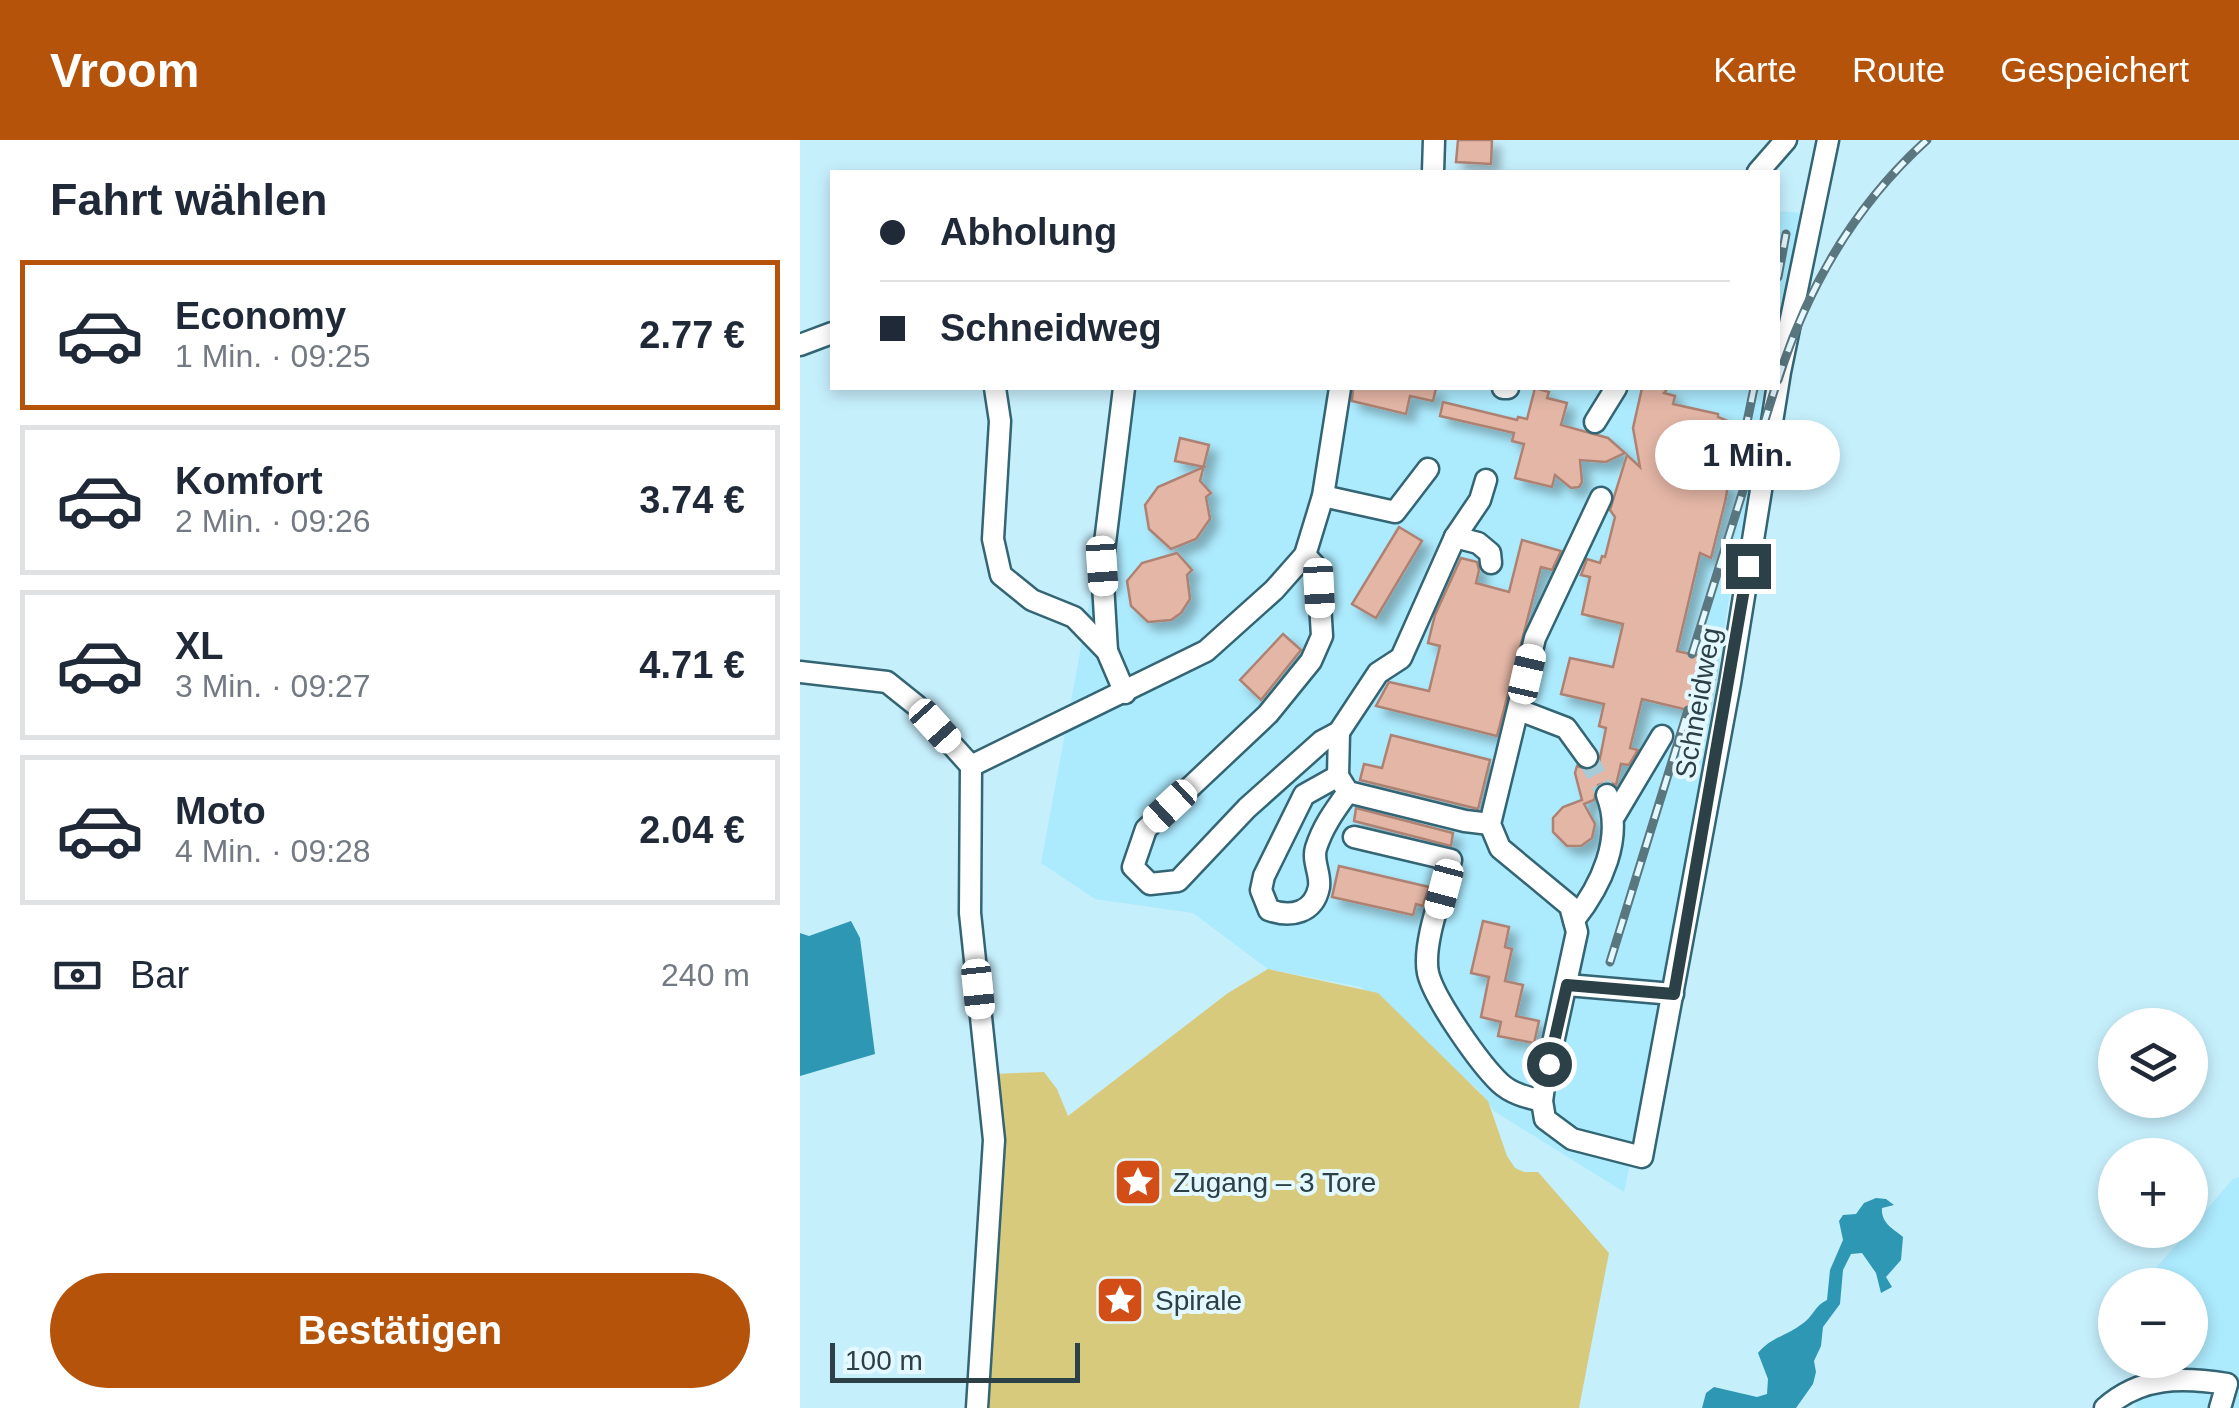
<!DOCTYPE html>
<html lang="de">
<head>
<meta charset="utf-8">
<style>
  body { margin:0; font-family:Arial,sans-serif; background:#f2f2f3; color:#1f2937; height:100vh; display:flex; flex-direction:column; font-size:38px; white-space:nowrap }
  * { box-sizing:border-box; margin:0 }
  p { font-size:32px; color:#747a83 }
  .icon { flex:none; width:55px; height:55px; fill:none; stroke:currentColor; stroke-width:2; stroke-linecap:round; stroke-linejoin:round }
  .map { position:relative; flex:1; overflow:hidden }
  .panel { display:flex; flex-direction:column; background:#fff; width:800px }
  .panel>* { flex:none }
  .hud { position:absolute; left:30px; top:30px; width:950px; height:220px; border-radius:0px; box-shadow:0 5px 15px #0003; display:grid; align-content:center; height:220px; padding:0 50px; background:#fff }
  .buttons { position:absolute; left:1298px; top:868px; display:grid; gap:20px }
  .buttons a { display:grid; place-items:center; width:110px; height:110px; border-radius:50%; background:#fff; box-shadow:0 5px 15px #0003; font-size:50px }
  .scale { position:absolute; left:30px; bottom:25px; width:250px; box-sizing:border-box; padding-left:10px; border:5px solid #2c4147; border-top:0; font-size:28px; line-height:35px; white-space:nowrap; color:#2c4147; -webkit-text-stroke:8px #e4f8ff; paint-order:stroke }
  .end { position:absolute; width:45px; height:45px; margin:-22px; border:12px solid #2c4147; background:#fff; box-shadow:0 0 0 5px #fff }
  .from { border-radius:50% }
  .bubble { position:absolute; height:70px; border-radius:35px; background:#fff; box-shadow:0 5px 15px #0003; font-size:32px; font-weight:600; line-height:70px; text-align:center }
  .car { position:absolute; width:30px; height:60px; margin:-30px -15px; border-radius:12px; box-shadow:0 0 8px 2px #0007; background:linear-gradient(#fff 24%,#345 0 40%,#fff 0 76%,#345 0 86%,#fff 0) }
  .hud b { display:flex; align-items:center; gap:35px; height:95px; font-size:38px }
  .hud b+b { border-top:2px solid #e0e1e3 }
  .hud i { width:25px; height:25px; background:#1f2937 }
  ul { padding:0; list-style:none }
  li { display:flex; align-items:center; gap:30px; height:150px; margin:0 20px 15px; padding:0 30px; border:5px solid #e0e1e3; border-radius:0px }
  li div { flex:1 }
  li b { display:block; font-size:38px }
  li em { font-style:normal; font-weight:600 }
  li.selected { border-color:#b45309 }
  li>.icon { width:90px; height:90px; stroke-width:1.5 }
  h2 { padding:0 50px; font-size:45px; line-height:120px }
  .pay { display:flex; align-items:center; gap:25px; height:110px; padding:0 50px; font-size:38px }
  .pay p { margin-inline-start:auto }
  .button { display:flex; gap:20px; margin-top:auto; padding:20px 50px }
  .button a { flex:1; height:115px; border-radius:60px; background:#b45309; color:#fff; font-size:40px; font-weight:600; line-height:115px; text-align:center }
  header { display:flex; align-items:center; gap:60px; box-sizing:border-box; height:140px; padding:0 50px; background:#b45309; color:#fff }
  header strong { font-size:48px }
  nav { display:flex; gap:55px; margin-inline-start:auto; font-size:35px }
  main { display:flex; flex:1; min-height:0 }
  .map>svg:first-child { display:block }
  .built { fill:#aceafd }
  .green { fill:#d8ca7c }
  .water { fill:#2e97b3 }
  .building { fill:#e4b6a6; stroke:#ad8273; stroke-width:2.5; filter:url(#shadow) }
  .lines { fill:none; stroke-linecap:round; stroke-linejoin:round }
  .minor-tunnel { stroke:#a7ccd8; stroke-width:20; stroke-dasharray:20 10; stroke-linecap:butt }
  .minor-casing { stroke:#346574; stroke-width:25 }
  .minor { stroke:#fff; stroke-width:20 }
  .rail-casing { stroke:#5a767e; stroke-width:9 }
  .rail { stroke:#e4f8ff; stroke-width:5; stroke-dasharray:15; stroke-linecap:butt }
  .route { stroke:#2c4147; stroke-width:12 }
  .labels { text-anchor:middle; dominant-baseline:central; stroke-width:8; stroke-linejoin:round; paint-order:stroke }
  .street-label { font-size:28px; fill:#2c4147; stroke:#e4f8ff }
  .poi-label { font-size:28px; fill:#2c4147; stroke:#e4f8ff; text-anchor:start }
</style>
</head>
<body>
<header>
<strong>Vroom</strong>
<nav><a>Karte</a><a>Route</a><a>Gespeichert</a></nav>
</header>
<main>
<section class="panel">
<h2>Fahrt wählen</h2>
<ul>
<li class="selected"><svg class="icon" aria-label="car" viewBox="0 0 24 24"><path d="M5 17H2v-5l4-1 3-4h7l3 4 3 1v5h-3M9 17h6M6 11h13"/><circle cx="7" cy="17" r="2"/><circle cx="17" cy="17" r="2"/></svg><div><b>Economy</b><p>1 Min. · 09:25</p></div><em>2.77 €</em></li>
<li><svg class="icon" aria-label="car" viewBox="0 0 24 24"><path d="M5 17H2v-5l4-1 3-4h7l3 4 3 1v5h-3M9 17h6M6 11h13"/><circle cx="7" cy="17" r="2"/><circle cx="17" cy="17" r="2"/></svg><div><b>Komfort</b><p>2 Min. · 09:26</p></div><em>3.74 €</em></li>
<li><svg class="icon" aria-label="car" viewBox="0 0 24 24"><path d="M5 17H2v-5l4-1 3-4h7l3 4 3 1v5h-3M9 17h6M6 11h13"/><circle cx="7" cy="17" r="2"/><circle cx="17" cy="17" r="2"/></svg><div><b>XL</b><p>3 Min. · 09:27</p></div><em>4.71 €</em></li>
<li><svg class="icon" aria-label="car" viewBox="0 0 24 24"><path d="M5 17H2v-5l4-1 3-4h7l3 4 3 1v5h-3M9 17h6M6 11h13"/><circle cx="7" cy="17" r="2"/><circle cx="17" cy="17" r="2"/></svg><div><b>Moto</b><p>4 Min. · 09:28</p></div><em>2.04 €</em></li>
</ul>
<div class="pay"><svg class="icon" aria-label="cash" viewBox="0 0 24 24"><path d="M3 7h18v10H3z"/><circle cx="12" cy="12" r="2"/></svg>Bar<p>240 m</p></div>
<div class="button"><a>Bestätigen</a></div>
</section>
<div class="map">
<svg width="1439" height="1268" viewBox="0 0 1439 1268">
  <defs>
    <filter id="shadow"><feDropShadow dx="8" dy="8" stdDeviation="5" flood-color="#0004"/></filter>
  </defs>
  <rect width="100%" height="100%" fill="#c6effc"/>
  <g class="built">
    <path d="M978,71L1014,74L978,208Z"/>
    <path d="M329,248H968L931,445L875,806L824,1052L694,971L678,950L561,847L468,829L393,773L295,759L241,723Z"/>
    <path d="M1439,1037V1268H1335L1340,1220H1390V1145H1349L1350,1135L1433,1039Z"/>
  </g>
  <path class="green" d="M468,829L578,853L688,961L707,1016L715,1028L724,1032H738L809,1113L779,1268H184C199,1157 197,1046 192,934L244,932L257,949L268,976L428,853Z"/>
  <g class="water">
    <path d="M51,781L60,798L75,914L0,936V793L9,796Z"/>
    <path d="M1076,1058L1086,1059L1094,1065L1082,1068C1081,1083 1092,1088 1103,1097L1101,1120L1086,1137L1092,1147L1081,1153L1076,1133L1062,1113L1051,1114L1043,1130L1040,1164L1023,1187L1021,1206L1014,1221L1016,1232L1013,1244L996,1268H902L906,1253L914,1247L957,1257L967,1254L968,1239L958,1213C970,1198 988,1195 1002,1184C1013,1177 1014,1166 1027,1160L1030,1130L1043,1100L1039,1081L1043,1075L1056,1074L1064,1063Z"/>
  </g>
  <g class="building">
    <path d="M658,0H692L691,24L656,22Z"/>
    <path d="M553,248H636L633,261L610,256L606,274L552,261Z"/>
    <path d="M735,248L749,252L747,258L767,263L761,285L808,298L825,313L806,322L780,320L782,342L779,347L771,348L755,335L752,347L715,338L724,304L712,301L714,293L640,276L643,262L717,280L718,277L727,279Z"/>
    <path d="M842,248H868L864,253L875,256L873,264L918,274V277L930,282L915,343L928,346L925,362L911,418L900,413L877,511L908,518L896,572L842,559L830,608L838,610L829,625L821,624L816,645L809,642L798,645L794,660L784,664L795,684L792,698L781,706H767L753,692V678L763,667L782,660L775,633L777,626L789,630L799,623L806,588L799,586L804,564L761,554L770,518L813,527L823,484L782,474L790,437L781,435L787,419L800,423L802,416L805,417L815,377L810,370L827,315L840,327L833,288Z"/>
    <path d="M380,298L409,305L400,341L411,353L406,357L410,379L396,399L371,409L349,389L345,365L358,347L404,327L375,321Z"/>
    <path d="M599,387L622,401L576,478L552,464Z"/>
    <path d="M722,400L761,411L752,430L741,427L697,596L576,566L589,542L629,551L640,506L628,503L635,475L661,418L677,422L679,430L676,443L709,452Z"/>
    <path d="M377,413L392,430L387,435L390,459L381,473L371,480L348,482L331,466L327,441L342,423Z"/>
    <path d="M483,494L501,510L461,560L440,540Z"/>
    <path d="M591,595L690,620L678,669L560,640L564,624L582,628Z"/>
    <path d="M556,668L653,693L651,706L554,681Z"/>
    <path d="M539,726L629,747L623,766L616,764L613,775L532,757Z"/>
    <path d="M683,781L709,787L705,807L712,809L705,841L723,845L716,876L739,881L734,903L698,896L701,882L681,877L689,837L671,833Z"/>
  </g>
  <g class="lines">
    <path class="minor-tunnel" d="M787,617L807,655"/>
    <g class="minor-casing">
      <g id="minor">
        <path d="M633,32L634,0"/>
        <path d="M958,32L986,0"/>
        <path d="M0,205L32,193"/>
        <path d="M195,248L200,281L193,399L201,435L232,460L274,477L307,511L325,553"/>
        <path d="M703,248H708"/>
        <path d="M795,282L816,248"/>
        <path d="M523,356L595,372L628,329"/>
        <path d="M801,358L735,498L690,684L700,708L770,766L777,792L745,940L742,961L745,979L772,999L842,1017L930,543L980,232L1028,0"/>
        <path d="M655,397L678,403L690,413L691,423"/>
        <path d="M505,415L515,426L519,447L522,496L511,521L468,574L346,689L333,727L350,744L378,741L447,668L522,601L539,592L578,533L601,518L655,397L680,360L686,340"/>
        <path d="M307,511L302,427L324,248"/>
        <path d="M0,532L87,542L117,566L171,626"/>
        <path d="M719,570L766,588L787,617"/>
        <path d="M538,636L539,592"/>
        <path d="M548,652L538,636L504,655L464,736L461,750L469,770C491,778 514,773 519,747C521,734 512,721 516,708C523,686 535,670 548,652L665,681L690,684"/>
        <path d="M815,675L862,596"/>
        <path d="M554,697L651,720C643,751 622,803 628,833C634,859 680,924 700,943C712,954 726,957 742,961"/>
        <path d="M774,780C801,746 824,698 807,655"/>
        <path d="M767,845L873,854"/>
        <path d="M177,1268L194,1000L170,773L171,626L406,511L474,450L505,415L523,356L540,248"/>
        <path d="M1305,1268C1341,1236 1382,1237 1427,1244L1420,1268"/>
      </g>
    </g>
    <use href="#minor" class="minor"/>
    <g class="rail-casing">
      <g id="rail">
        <path d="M978,137L986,94"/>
        <path d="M978,240C1007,148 1055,65 1127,0"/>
        <path d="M939,321L954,248"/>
        <path d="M892,514L975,248"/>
        <path d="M810,822L888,570"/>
      </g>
    </g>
    <use href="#rail" class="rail"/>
  </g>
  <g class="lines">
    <path class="route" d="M749,924L767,845L874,854L948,426"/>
  </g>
  <defs>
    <g id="sight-square" transform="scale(2.5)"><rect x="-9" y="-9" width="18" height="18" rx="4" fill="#d34d16" stroke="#e4f8ff"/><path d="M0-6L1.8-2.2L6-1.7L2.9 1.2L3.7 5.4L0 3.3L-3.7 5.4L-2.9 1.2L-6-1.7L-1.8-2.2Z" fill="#fff"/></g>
  </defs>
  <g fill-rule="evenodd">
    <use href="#sight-square" x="338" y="1042"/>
    <use href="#sight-square" x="320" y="1160"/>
  </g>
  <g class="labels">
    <g class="street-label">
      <text transform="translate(898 563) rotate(-80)">Schneidweg</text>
    </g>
    <g class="poi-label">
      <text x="373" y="1042">Zugang – 3 Tore</text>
      <text x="355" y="1160">Spirale</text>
    </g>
  </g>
</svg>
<div class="buttons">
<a><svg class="icon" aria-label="layers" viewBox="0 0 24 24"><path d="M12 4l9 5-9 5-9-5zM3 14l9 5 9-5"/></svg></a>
<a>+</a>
<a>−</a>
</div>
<div class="scale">100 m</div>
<i class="end from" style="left:749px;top:924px"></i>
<i class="end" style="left:948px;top:426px"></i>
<div class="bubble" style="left:855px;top:280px;width:185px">1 Min.</div>
<i class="car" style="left:302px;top:426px;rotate:176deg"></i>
<i class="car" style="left:519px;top:448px;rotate:177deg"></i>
<i class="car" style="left:727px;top:534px;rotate:13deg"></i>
<i class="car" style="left:135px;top:586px;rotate:138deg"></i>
<i class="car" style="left:370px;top:666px;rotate:227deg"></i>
<i class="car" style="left:644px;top:749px;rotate:195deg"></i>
<i class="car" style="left:178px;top:849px;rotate:174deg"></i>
<div class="hud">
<b><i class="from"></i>Abholung</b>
<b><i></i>Schneidweg</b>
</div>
</div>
</main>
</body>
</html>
